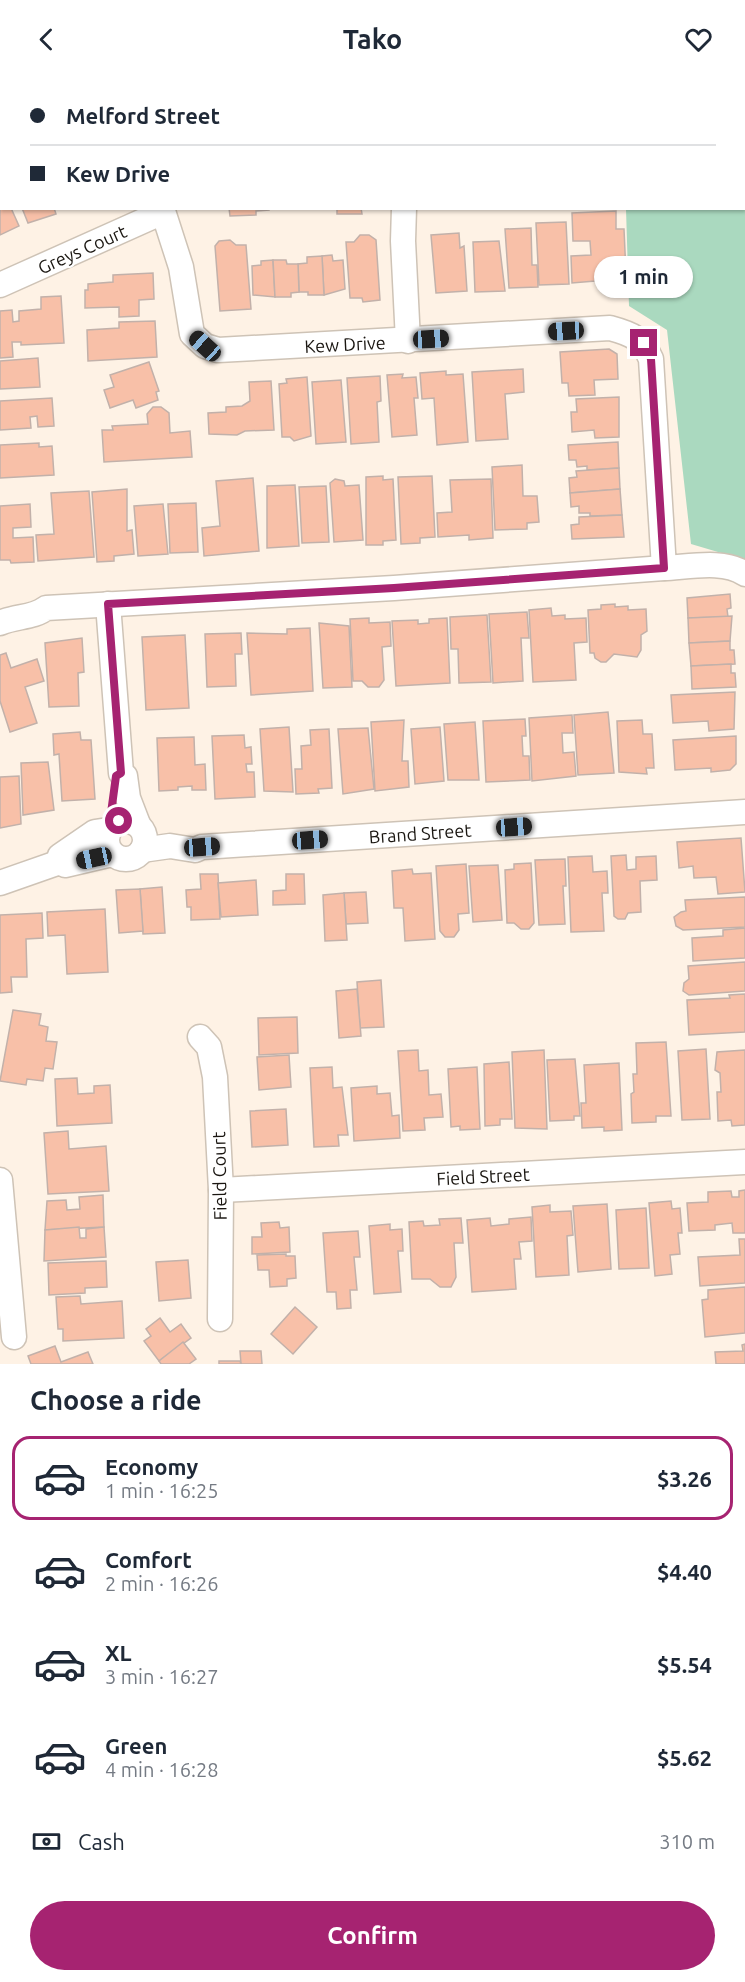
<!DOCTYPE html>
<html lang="en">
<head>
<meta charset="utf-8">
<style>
  body { margin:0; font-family:Ubuntu,sans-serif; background:#f2f2f3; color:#1f2937; height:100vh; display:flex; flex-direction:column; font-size:22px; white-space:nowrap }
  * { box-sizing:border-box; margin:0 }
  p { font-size:20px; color:#747a83 }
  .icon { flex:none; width:33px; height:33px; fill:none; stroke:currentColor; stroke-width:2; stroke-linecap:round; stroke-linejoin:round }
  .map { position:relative; height:1286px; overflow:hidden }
  .side { display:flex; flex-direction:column; background:#fff; flex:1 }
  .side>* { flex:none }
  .guide { position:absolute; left:0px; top:0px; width:746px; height:132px; box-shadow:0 2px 4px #0004; display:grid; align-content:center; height:132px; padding:0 30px; background:#fff }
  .end { position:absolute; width:27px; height:27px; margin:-14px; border:8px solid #a62371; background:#fff; box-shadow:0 0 0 3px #fff }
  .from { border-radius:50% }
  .bubble { position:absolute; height:42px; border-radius:21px; background:#fff; box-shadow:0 2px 4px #0004; font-size:20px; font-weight:700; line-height:42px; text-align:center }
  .car { position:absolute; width:18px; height:36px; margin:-18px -9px; border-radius:8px; box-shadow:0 0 4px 2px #0007; background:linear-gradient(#222 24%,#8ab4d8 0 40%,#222 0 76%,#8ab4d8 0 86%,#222 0) }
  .guide b { display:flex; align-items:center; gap:21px; height:57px; font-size:22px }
  .guide b+b { border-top:2px solid #e0e1e3 }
  .guide i { width:15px; height:15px; background:#1f2937 }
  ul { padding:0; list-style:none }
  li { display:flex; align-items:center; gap:18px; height:84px; margin:0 12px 9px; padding:0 18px; border:3px solid transparent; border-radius:18px }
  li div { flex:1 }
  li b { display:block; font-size:22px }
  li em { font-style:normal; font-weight:700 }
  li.active { border-color:#a62371 }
  li>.icon { width:54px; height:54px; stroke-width:1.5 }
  h2 { padding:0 30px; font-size:27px; line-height:72px }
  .pay { display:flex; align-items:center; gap:15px; height:66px; padding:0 30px; font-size:22px }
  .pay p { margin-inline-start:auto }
  .button { display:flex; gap:12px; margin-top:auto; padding:12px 30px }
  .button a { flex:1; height:69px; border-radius:36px; background:#a62371; color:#fff; font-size:24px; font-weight:700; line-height:69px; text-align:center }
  header { display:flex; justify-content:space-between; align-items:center; height:78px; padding:0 30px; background:#fff; font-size:27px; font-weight:700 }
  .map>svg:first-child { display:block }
  .green { fill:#aad9bf }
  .building { fill:#f8c0a8; stroke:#c2b1aa; stroke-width:1.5 }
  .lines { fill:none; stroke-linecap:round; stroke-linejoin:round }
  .minor-casing { stroke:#cec3b6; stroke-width:27 }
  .tertiary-casing { stroke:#cec3b6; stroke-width:33 }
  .minor { stroke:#fff; stroke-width:24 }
  .tertiary { stroke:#fff; stroke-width:30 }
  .route { stroke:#a62371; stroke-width:8 }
  .labels { text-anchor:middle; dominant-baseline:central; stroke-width:4.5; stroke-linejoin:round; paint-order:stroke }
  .street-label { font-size:18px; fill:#1a1611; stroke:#fff }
</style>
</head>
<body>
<header><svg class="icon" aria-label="back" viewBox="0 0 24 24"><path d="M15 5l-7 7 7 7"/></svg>Tako<svg class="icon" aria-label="heart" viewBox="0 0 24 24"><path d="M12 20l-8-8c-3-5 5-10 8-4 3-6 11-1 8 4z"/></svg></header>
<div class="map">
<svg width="745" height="1286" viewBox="0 0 745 1286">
  <rect width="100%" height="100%" fill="#fef2e5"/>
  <path class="green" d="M391,0H745V482L691,466L667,252L629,228L626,131L744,130V2Z"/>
  <g class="building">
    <path d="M11,130L19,148L0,157V131Z"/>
    <path d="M22,130H54L56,136L28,145Z"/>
    <path d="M229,130H269V132L256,133V137L230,138Z"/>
    <path d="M337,130H361L362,136H337Z"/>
    <path d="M616,133V151H624L626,196L595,198V203L572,205L571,178L591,177L590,163H573L572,135Z"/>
    <path d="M566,144L569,206L539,207L536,145Z"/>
    <path d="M531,150L532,187H537L538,209L509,210L505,151Z"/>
    <path d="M459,155L460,170L464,168L467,213L436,215L431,157Z"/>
    <path d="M360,157H369L376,162L380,222L363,224L362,220H350L346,164H354Z"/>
    <path d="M230,162L236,167H246L251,231L220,233L215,168L219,163Z"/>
    <path d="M499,163L505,213L475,214L473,164Z"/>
    <path d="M332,177L333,183L343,182L345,211L324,217L322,178Z"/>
    <path d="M322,178L324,217H308V214H299L298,186L307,185V179Z"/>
    <path d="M273,182L275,219L253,217L252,188L261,187V183Z"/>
    <path d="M273,182H286L287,186H298L299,214L291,215V219H275Z"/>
    <path d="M153,195L154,221L139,222V238L119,239V229L85,230V212H88V206L113,204V197Z"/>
    <path d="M61,218L64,265L21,267V264H12L13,279L0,280V233L12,232L13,244L19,243V233L41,231V219Z"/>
    <path d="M155,243L157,279L88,283L87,252L119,250V244Z"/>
    <path d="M609,271L617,276L618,301L594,302L595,317L569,318L568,305H562L560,274Z"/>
    <path d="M38,280L40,309L0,311V283Z"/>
    <path d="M149,284L159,313L156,314L158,322L136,330L133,322L110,330L104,312L114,309L110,297Z"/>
    <path d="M523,291L524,314L505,316L508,361L476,363L472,294Z"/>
    <path d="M446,293V297L463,296L468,364L437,367L434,320L422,321L420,295Z"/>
    <path d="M403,296L402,300L416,299L418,320H414L417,357L392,359L387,297Z"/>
    <path d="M380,298L381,323L377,324L379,364L351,366L347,300Z"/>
    <path d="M307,299L311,358L294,363L290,359H282L279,306L287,305L286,301Z"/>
    <path d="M341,302L346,364L316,366L312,304Z"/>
    <path d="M271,303L274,352L245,353L237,357L209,356L208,335L226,334V329L242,328L250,323L249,304Z"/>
    <path d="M619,319V359L595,360L594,352L572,354L571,334H577L576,321Z"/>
    <path d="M52,320L54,348L38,349L37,338L30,339L31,350L0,352V323Z"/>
    <path d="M153,329H161L169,335L170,355L190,353L192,379L104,384L102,352H113L112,348L148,346L147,336Z"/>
    <path d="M618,364L619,390L587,392V388L577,389L576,382H569L568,367Z"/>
    <path d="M39,365V369L52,368L54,397L0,400V367Z"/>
    <path d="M522,387L523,418H537L539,444L527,445V451L495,452L492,389Z"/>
    <path d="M619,390L620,411L570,415L569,400L577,399L576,393Z"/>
    <path d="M383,398V402L393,401L396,462L383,463V467H366V399Z"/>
    <path d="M432,398L435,459L420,460V465L401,466L398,399Z"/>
    <path d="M253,400L259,473L204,478L202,450L220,448L216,403Z"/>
    <path d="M335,401L344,403L345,408L359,407L363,462L334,464L330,405Z"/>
    <path d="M491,401L493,460L469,462V457L438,459L437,435L452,434L450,402Z"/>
    <path d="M295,407L299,468L267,470V408Z"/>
    <path d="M326,408L329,464L302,465L299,409Z"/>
    <path d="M127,411V453L132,452L134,476L114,478V483L97,484L92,414Z"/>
    <path d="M620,411L622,437L590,438V435H579V428L571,429L570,415Z"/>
    <path d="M89,413L94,479L38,483L36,457L54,456L51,415Z"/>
    <path d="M196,425L198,474L170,475L168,426Z"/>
    <path d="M30,426L31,449L13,450V460L33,459L34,484L11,485L10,482H0V428Z"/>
    <path d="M163,426L168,476L138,478L134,428Z"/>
    <path d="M622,437L624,459L572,461L571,447L579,446V439Z"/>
    <path d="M730,516L731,530L727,531L728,539L688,540L687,520Z"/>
    <path d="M615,526V529L628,528V532L646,531L647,553L641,557V572L637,579L614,576L606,584H601L595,580L594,575H590L588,532L601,531V527Z"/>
    <path d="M551,530L552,538L565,537V541L586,540L587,564L574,565L576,602L533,604L529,532Z"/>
    <path d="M527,534L529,560H521L523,603L493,605L489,536Z"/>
    <path d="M487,537L491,604L459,605L458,571H451L450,539Z"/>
    <path d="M732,538L730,563L689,565L688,540Z"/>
    <path d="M369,540V545L390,544L391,568L382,569L384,602L379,609H368L362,603H353L350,541Z"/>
    <path d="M447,540L450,605L396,608L392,543L418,542V546L429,545V541Z"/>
    <path d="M319,545L349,548L352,609L323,610Z"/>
    <path d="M310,550L313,613L251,617L247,555L287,556V551Z"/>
    <path d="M241,555L242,576H235L236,608L207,609L205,556Z"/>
    <path d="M185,557L189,630L146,632L142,559Z"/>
    <path d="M82,560L84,594L78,595L79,628L49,629L45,565Z"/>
    <path d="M730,563V572H734L735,586L691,588L689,565Z"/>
    <path d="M6,575L11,590L37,581L44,603L25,609L37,645L10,654L0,623V577Z"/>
    <path d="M731,586V595H735L736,609L692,611L691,588Z"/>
    <path d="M735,614L734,651L709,653L708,643L673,645L671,617Z"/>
    <path d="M608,634L614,695L578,697L574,637Z"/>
    <path d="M572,637L573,655H562L563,675L574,674L576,698L532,703L529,640Z"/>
    <path d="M525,641L526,658H522L523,678H529L530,702L486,704L483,643Z"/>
    <path d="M404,642L402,683H408L409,709L375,713L371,644Z"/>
    <path d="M642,642L643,656H652L654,690H646L647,696L619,694L617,643Z"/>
    <path d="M475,644L479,702H448L444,646Z"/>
    <path d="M289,649L293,714L264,713L260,651Z"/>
    <path d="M440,649L444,703L415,706L411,651Z"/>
    <path d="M368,650L374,711L343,716L338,651Z"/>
    <path d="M329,651L332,710L318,711L319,715L296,716L295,691H302L301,668L311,667L310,652Z"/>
    <path d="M80,654L81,662H91L95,721L62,723L59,676L54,677L53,656Z"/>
    <path d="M244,657L245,670L251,669L252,686H246L247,694H254L255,719L215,721L212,658Z"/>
    <path d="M736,658V686L730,692L711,694V690L675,692L673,662Z"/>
    <path d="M194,659L195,687L205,686L206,712H192V708L178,709V712L159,713L157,660Z"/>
    <path d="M48,684L54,732L23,737L21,685Z"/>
    <path d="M19,698L21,746L0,750V699Z"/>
    <path d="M741,760L745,814L718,816L716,799L694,800L693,788L679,790L677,764Z"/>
    <path d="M626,777L627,792L636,791V779L656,778L657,802L640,803L641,834L628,835L625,841H618L614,838L611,778Z"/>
    <path d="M592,778L593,794L607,793L608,815H602L604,853L571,854L568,779Z"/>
    <path d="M565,781L566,808H563L565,846L539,847L535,782Z"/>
    <path d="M531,785L534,845L529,851H521L514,845H507L505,792L514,791V786Z"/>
    <path d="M466,786L469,835L458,836L459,852L454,859H445L440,853L436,788Z"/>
    <path d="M498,787L502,842L473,844L469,788Z"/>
    <path d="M412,791L413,796L431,795L435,861L405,863L403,830H394L392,793Z"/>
    <path d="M200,796H218L220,841L191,842V829H187L186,812L201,811Z"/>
    <path d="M286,796H304L305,826L273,827V813L286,812Z"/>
    <path d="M256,802L258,837L221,839L218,805Z"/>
    <path d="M162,809L165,855L143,856L140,811Z"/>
    <path d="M140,811L143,853L119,855L116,812Z"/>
    <path d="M366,814L368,845L346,846L344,815Z"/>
    <path d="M344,815L347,862L325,863L323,817Z"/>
    <path d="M745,819V849L683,852L676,848L674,839L681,834L686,833L685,822Z"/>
    <path d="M105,831L108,894L67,896L65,857L48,858L47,834Z"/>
    <path d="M42,835L43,860L26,861L27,899H11L12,914L0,915V837Z"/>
    <path d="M745,850V880L693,883L692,860L723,858V852Z"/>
    <path d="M745,884V913L689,917L683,913L684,905L689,901L688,888Z"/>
    <path d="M381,902L384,949L360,950L357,904Z"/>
    <path d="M357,911L361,958L339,960L336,913Z"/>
    <path d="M745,916V954L689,957L687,922L730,920L729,917Z"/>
    <path d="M13,932L41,936L39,947L48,949L46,963L57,964L53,991L45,990L43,1003L27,1001L26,1007L0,1003Z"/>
    <path d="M297,939L298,975L259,977L258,940Z"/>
    <path d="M666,964L671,1038H656V1044L632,1045L631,1016L634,1014L633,996H637L636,965Z"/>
    <path d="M706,971L710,1041L682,1042L678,973Z"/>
    <path d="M418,972L419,993L428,992L429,1017L441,1016L443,1039L424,1040L425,1052L403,1053L398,973Z"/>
    <path d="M544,972L547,1051L515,1050L512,974Z"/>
    <path d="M745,972V1047L732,1048L731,1042L718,1043L717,1014H721L720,995L715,992L717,974Z"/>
    <path d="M289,977L291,1009L259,1012L257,979Z"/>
    <path d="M575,981L580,1038H574V1042L550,1043L547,982Z"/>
    <path d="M509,984L512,1041H500V1047L485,1048L484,986Z"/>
    <path d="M619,985L622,1052L604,1053V1049L582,1050L581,1025H586L584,987Z"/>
    <path d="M332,989L333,1010L342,1009L348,1057H338L339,1068L314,1069L310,990Z"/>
    <path d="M477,989L480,1051L460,1052V1048L451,1049L448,991Z"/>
    <path d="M77,1000L78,1016L94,1015V1008L110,1007L112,1045L57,1048L55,1001Z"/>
    <path d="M377,1008V1016L390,1015L392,1038L399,1037L400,1060L354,1063L351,1010Z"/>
    <path d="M286,1031L288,1067L252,1069L250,1033Z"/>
    <path d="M68,1053L69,1071L106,1068L109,1113L48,1116L44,1055Z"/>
    <path d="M745,1112V1155H733L732,1145L715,1147V1152L689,1153L687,1125L708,1124V1114L731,1113L732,1119H739V1113Z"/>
    <path d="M103,1117L104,1149L45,1152L47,1123L66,1122L67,1132L80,1131L79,1119Z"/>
    <path d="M671,1123L672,1131L680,1130L682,1155H678L680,1176L670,1177L672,1196L655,1198L649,1125Z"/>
    <path d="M607,1126L611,1191L578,1194L573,1128Z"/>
    <path d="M550,1127V1134L571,1133L573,1157L567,1158L569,1197L536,1199L532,1129Z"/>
    <path d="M646,1130L649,1190L619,1191L616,1132Z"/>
    <path d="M531,1139L532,1163L519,1164L521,1181H514L516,1211L472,1214L467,1142L490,1140L491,1148L509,1146V1141Z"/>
    <path d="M461,1140L463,1165H454L456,1199L451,1209H440L430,1201H412L409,1144L423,1143L424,1148L440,1147L439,1141Z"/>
    <path d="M279,1144L280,1150L289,1149L290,1174L252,1176V1159H262L261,1145Z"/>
    <path d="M390,1146V1152L402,1151L403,1173H398L401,1214L374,1216L369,1148Z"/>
    <path d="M79,1149L80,1160H86V1151L104,1149L106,1179L44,1183L45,1152Z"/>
    <path d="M358,1153L360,1179H354L357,1212H350L351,1230L337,1231L336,1214H327L323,1155Z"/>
    <path d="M739,1161H745V1205L700,1208L698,1179L740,1177Z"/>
    <path d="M286,1176V1178H295L296,1200L287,1201V1208L270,1209L269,1192H258L257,1177Z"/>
    <path d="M188,1182L191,1220L159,1223L156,1184Z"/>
    <path d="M106,1183L107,1209L85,1210V1215L49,1217L48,1185Z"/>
    <path d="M745,1209V1255L705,1259L702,1222L708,1221V1212Z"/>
    <path d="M80,1218L81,1226L122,1223L124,1260L63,1263V1251H58L56,1219Z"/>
    <path d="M295,1229L317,1249L293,1276L271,1256Z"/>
    <path d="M160,1240L170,1254L181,1246L191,1260L159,1283L144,1263L151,1258L146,1251Z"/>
    <path d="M183,1264L196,1281L189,1286H161L159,1283Z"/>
    <path d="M745,1266V1286H716L715,1274L743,1273L742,1267Z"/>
    <path d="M55,1268L61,1284L88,1274L93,1286H31L28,1278Z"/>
    <path d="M240,1273H261L262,1286H241Z"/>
    <path d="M219,1283H240L241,1286H219Z"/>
  </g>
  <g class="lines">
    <g class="minor-casing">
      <g id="minor">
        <path d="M106,0L107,2"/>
        <path d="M162,130L181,189L192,256L205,268L218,272L610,250C632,256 642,260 651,281L664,490C688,489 725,481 745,496"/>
        <path d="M404,130L403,163L408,263"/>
        <path d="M0,207L163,134"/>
        <path d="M108,526L121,695L125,698L128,720L138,746"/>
        <path d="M0,545C15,538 34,540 46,530L394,510L664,490"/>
        <circle cx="126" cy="762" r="19"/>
        <path d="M142,772L170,768L195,772L202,769L745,734"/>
        <path d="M60,784V778L95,754L108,752"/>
        <path d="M0,805L60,784L65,787L112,776"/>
        <path d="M200,959L209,969L215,999L221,1112L220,1241"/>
        <path d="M0,1102L14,1259"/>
        <path d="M221,1112L745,1084"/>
      </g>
    </g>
    <g class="tertiary-casing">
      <g id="tertiary">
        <path d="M50,2L54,0"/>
        <path d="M0,22H2"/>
      </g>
    </g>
    <use href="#minor" class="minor"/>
    <use href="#tertiary" class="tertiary"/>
  </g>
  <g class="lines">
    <path class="route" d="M119,743L113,747L111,735L116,698L121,695L108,526L394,510L664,490L651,281L644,265"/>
  </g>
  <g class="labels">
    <g class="street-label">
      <text transform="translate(82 171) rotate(-24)">Greys Court</text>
      <text transform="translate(345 266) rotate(-3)">Kew Drive</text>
      <text transform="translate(420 755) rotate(-4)">Brand Street</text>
      <text transform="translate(219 1098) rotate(-91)">Field Court</text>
      <text transform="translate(483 1098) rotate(-3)">Field Street</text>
    </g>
  </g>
</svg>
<i class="end from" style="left:119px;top:743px"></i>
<i class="end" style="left:644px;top:265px"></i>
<div class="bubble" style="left:594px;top:178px;width:99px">1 min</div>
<i class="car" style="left:566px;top:253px;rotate:267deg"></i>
<i class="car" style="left:431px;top:261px;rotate:87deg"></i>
<i class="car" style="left:205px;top:268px;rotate:312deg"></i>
<i class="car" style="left:514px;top:749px;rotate:86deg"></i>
<i class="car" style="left:310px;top:762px;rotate:86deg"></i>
<i class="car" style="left:202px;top:769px;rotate:86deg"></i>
<i class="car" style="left:94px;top:780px;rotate:258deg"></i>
<div class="guide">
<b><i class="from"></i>Melford Street</b>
<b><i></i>Kew Drive</b>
</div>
</div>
<section class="side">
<h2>Choose a ride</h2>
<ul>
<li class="active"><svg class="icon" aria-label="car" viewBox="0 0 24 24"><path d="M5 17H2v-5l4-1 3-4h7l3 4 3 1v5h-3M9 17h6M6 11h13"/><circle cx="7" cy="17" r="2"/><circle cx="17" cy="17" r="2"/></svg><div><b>Economy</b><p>1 min · 16:25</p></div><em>$3.26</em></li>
<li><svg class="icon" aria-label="car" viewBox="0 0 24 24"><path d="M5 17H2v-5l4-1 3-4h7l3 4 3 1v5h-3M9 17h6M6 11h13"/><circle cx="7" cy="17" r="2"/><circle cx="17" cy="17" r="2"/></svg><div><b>Comfort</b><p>2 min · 16:26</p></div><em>$4.40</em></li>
<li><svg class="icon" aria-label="car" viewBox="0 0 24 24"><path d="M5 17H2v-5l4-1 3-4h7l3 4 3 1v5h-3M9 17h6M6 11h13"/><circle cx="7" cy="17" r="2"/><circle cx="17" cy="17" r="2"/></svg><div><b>XL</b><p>3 min · 16:27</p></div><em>$5.54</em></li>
<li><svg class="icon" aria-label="car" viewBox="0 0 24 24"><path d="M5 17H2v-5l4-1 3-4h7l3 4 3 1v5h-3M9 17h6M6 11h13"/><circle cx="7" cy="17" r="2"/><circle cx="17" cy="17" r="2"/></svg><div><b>Green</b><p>4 min · 16:28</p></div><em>$5.62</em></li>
</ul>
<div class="pay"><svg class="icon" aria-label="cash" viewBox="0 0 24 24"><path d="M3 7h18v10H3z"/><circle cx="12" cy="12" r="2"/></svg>Cash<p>310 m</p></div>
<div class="button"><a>Confirm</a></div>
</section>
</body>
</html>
